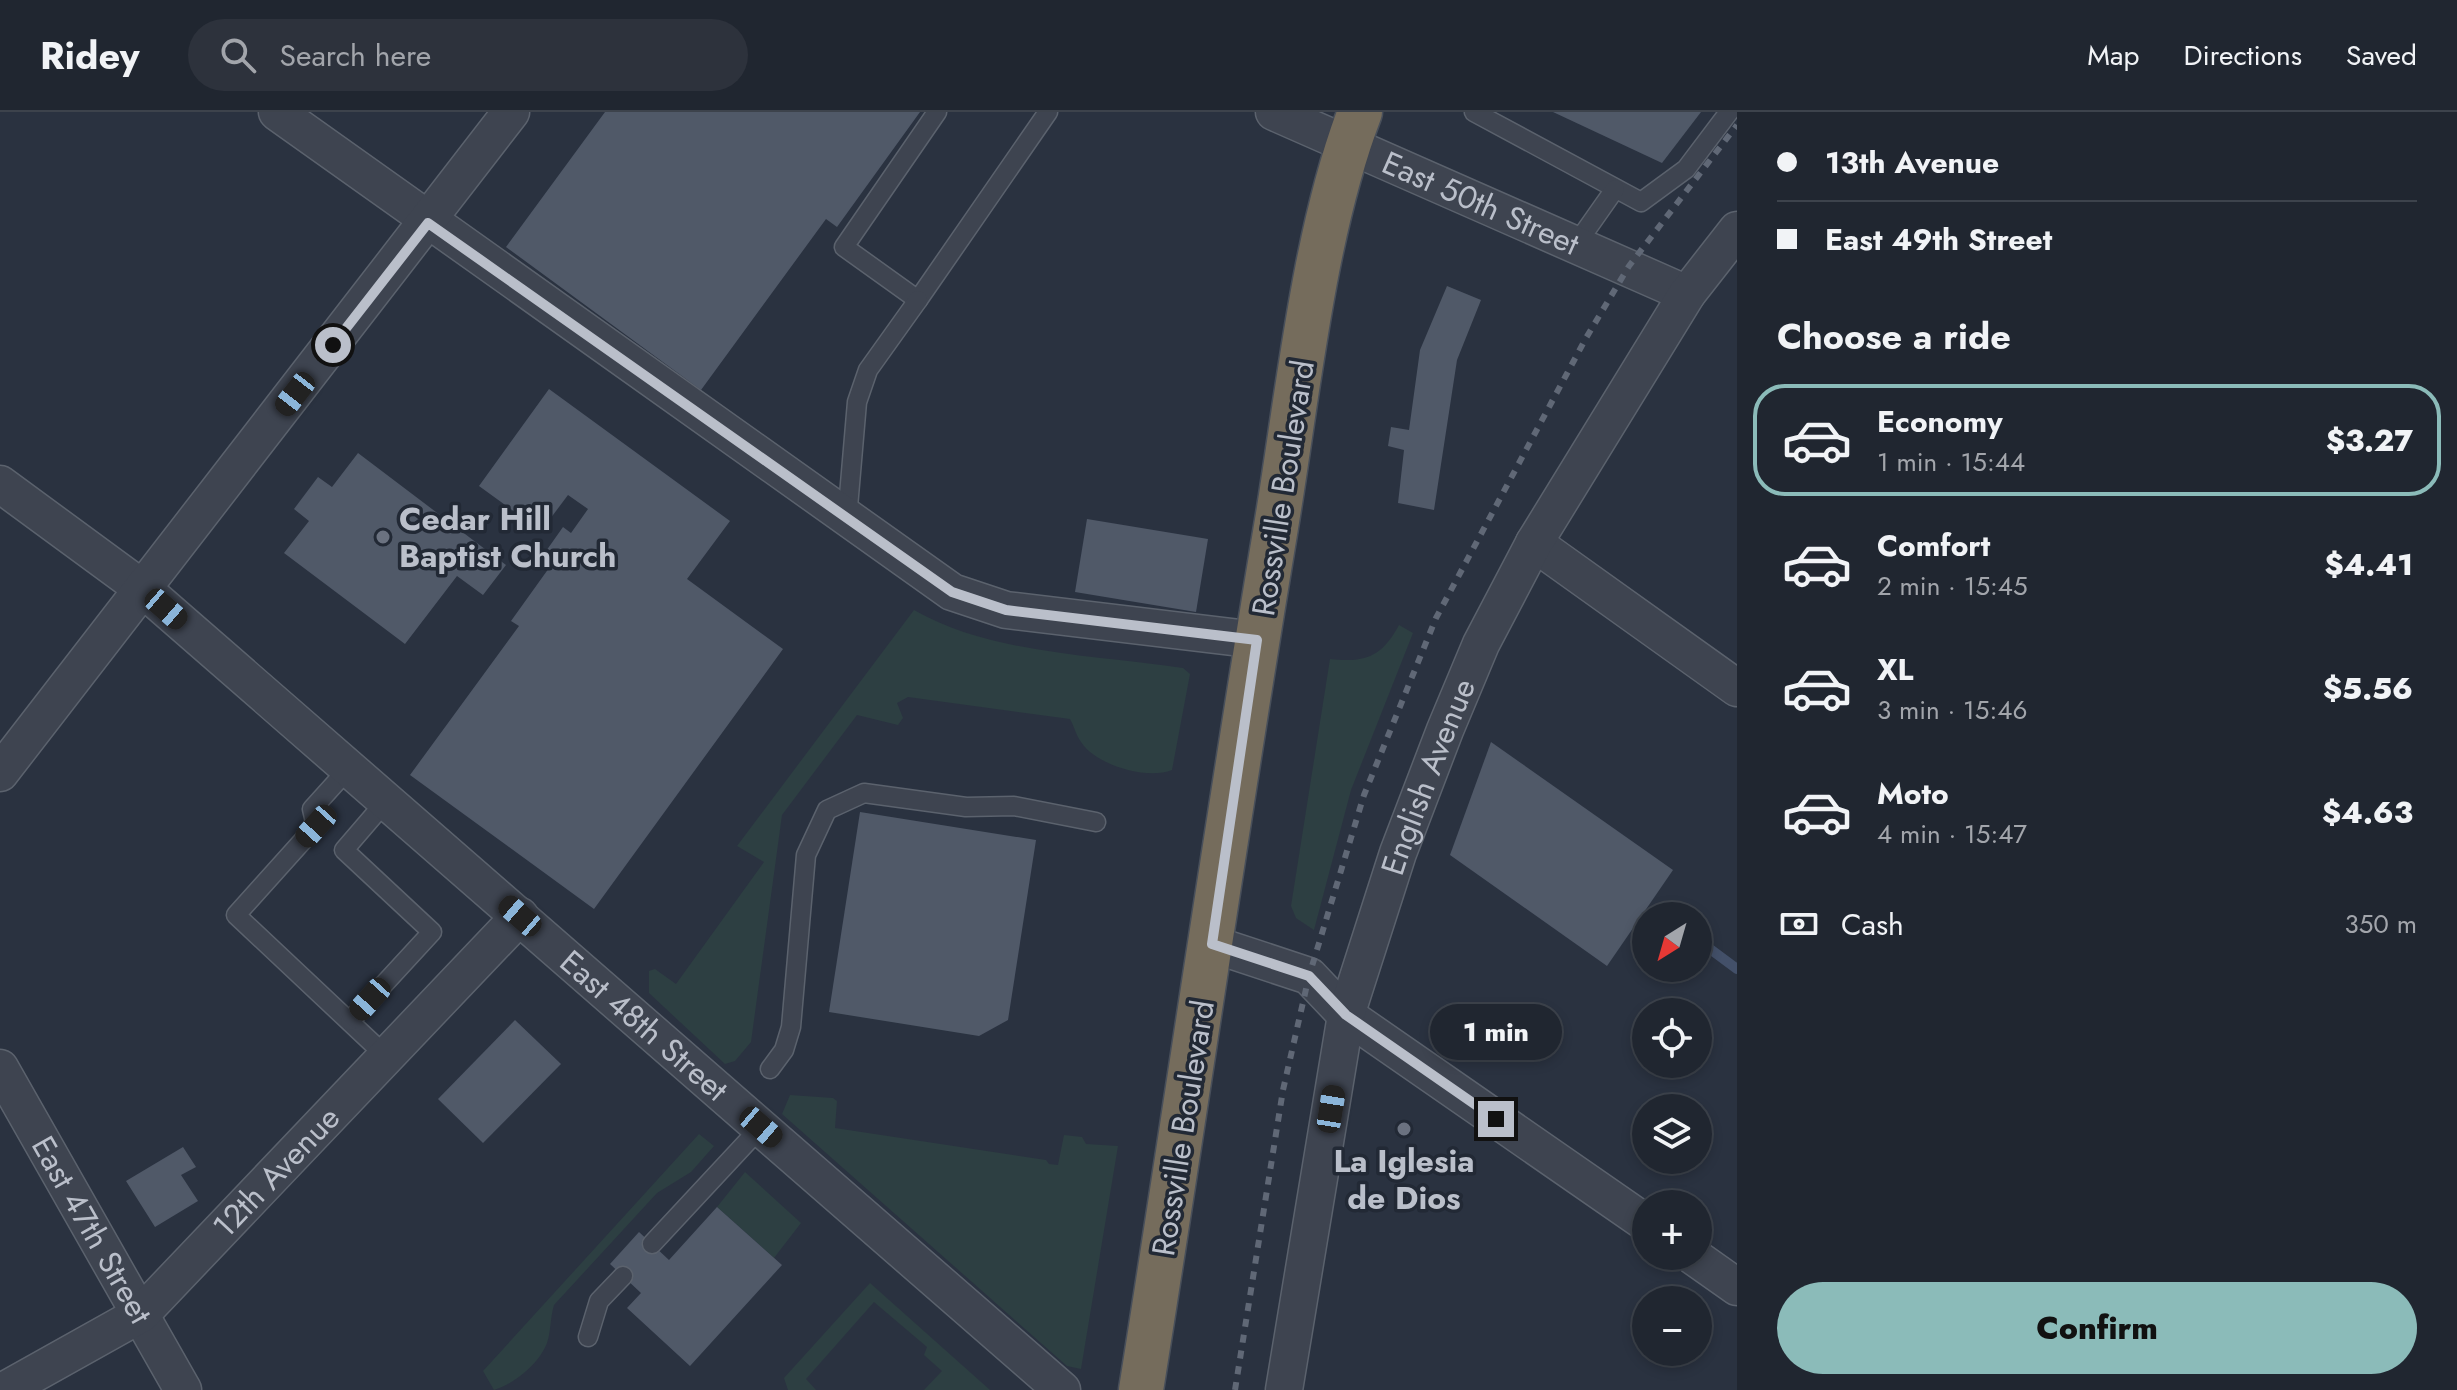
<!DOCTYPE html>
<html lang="en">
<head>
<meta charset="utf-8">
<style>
  body { margin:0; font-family:Jost,sans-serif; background:#2d323c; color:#f1f3f6; height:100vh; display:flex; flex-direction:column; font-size:30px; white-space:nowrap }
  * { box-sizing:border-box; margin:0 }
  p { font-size:26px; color:#a2a5ab }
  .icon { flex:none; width:44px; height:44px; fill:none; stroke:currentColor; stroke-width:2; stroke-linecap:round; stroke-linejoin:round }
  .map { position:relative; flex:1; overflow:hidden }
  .panel { display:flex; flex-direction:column; background:#202630; width:720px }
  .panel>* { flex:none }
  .guide { display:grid; align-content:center; height:176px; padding:0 40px; background:#202630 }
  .needle { width:52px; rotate:217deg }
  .fabs { position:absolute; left:1632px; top:790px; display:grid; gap:16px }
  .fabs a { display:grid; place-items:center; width:80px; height:80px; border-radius:50%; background:#202630; box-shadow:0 4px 12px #0003,0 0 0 2px #3d434c; font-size:40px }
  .end { position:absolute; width:36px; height:36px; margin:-18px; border:10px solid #babfca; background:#111; box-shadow:0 0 0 4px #111 }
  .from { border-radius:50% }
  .bubble { position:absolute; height:56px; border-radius:28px; background:#202630; box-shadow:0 4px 12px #0003,0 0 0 2px #3d434c; font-size:26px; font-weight:800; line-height:56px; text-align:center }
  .car { position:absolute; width:24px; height:48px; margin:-24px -12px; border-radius:10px; box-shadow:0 0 6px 2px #0007; background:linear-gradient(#222 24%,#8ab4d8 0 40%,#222 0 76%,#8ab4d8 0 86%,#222 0) }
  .guide b { display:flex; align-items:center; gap:28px; height:76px; font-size:30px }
  .guide b+b { border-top:2px solid #3d434c }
  .guide i { width:20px; height:20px; background:#f1f3f6 }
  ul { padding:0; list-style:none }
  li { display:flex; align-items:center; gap:24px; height:112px; margin:0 16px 12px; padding:0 24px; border:4px solid transparent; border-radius:32px }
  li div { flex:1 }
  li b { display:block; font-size:30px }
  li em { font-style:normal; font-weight:800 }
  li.current { border-color:#8bbbb9 }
  li>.icon { width:72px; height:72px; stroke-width:1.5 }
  h2 { padding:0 40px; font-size:36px; line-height:96px }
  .pay { display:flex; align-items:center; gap:20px; height:88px; padding:0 40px; font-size:30px }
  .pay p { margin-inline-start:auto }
  .cta { display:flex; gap:16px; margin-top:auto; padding:16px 40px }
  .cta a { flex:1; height:92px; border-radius:48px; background:#8bbbb9; color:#111; font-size:32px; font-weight:800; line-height:92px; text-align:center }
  header { display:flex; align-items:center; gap:48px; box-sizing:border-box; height:112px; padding:0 40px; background:#202630; border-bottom:2px solid #3d434c }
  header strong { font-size:38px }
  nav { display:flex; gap:44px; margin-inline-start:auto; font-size:28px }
  .search { width:560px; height:72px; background:#2d323c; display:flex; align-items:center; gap:20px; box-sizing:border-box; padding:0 28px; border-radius:44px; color:#a2a5ab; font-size:30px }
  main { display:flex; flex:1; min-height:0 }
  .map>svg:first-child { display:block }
  .green { fill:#2d3f42 }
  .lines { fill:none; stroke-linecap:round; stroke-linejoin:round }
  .stream { stroke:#435069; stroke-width:10 }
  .building { fill:#505968 }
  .lane-casing { stroke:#5b626d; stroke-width:21 }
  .street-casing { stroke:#5b626d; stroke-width:39 }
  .highway-casing { stroke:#484f5a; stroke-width:47 }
  .lane { stroke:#3e4450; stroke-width:18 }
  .street { stroke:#3e4450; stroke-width:36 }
  .highway { stroke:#756c5c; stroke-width:44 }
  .rail { stroke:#606876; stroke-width:6; stroke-dasharray:8 8; stroke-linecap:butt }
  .route { stroke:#babfca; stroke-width:10 }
  .worship-dot { fill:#6b7280; stroke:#222935; stroke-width:3 }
  .labels { text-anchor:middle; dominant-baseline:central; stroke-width:7; stroke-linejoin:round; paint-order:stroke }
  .street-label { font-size:32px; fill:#babfca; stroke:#222935 }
  .poi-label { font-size:32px; font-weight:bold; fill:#babfca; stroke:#222935; text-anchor:start }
</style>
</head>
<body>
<header>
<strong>Ridey</strong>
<div class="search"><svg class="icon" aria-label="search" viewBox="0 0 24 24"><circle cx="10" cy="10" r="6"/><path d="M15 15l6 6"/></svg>Search here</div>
<nav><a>Map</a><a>Directions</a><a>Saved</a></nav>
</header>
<main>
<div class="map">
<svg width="1737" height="1278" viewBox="0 0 1737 1278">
  <rect width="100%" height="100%" fill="#2a3240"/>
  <g class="green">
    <path d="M914,498C990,542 1096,543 1183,556L1190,562L1172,658C1146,668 1096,653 1081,630C1076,623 1074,614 1070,607L908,585L897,591L903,606L898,613L857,603L782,703L751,930L735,949L725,952L649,881V859L655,857L676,872L764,750L737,734Z"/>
    <path d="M1399,513L1413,521L1351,678L1314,818L1296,806L1291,794L1330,547C1365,551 1382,545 1399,513Z"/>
    <path d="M790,983L833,986L837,989L835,1016L1046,1048L1049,1052L1058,1053L1064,1023L1082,1025L1086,1032L1118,1034L1081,1257L1067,1254L782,1002Z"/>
    <path d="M699,1022L714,1034L691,1060L657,1081L554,1193C550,1206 551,1220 547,1231C539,1252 514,1272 494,1278L483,1259Z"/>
    <path d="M745,1060L801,1111L774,1146L717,1095Z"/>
    <path d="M870,1171L990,1278H924L942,1259L924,1243L927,1235L874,1190L806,1267L816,1278H788L784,1266Z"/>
  </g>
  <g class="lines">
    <g class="stream">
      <path d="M1658,799L1665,804"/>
      <path d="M1698,828L1737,857"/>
    </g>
  </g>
  <g class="building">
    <path d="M605,0H920L837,115L826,107L701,278L506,135Z"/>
    <path d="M1553,0H1701L1662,51Z"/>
    <path d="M1447,174L1481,188L1457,248L1434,398L1398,391L1404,338L1388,334L1391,315L1409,318L1420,238Z"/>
    <path d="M549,277L730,409L687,467L783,537L594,797L410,663L519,514L511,509L549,456L539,449L563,415L571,421L588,397L568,383L541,419L479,374Z"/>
    <path d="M358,341L506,453L483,483L457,464L405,532L284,441L309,409L294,397L318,365L332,375Z"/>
    <path d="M1087,407L1208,427L1196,500L1075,480Z"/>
    <path d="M1491,630L1673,758L1607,854L1450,743Z"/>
    <path d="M860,700L1036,728L1008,908L979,924L829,900Z"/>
    <path d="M515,908L561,952L483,1031L438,987Z"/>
    <path d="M183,1035L196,1055L181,1063L198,1089L155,1115L126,1069Z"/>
    <path d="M717,1095L782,1153L690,1254L627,1196L641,1181L610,1152L639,1120L669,1148Z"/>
  </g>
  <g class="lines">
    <g class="lane-casing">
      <g id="lane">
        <path d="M937,0L844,135L918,188L1048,0"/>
        <path d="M1474,0L1641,90L1686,57L1729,0"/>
        <path d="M1577,131L1615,77"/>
        <path d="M847,407L857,290L868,258L918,188"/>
        <path d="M349,656L312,697L316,714L236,803L386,944"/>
        <path d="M350,909L432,820L344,738L387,688"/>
        <path d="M770,957L784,938L791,915L806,743L827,698L864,681L966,695L1014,694L1096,710"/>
        <path d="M652,1132L761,1015"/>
        <path d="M588,1225L599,1189L623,1164"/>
      </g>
    </g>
    <g class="street-casing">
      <g id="street">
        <path d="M277,0L952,480L1006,498L1257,528"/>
        <path id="s1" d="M1274,0L1687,182"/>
        <path id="s2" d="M0,372L143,477L1062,1278"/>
        <path d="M1534,431L1737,576"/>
        <path d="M0,661L511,0"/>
        <path d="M1212,832L1309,864L1346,903L1646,1111"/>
        <path id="s3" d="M0,956L183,1278"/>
        <path d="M1693,1144L1737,1175"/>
        <path id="s4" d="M5,1278L141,1202L520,804"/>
        <path id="s5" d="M1284,1278L1346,903L1398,741L1445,618L1481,532L1534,431L1687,182L1737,118"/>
      </g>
    </g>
    <g class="highway-casing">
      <path id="highway" d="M1141,1278C1187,990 1228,702 1276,415C1298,283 1313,123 1360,0"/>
    </g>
    <use href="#lane" class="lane"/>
    <use href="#street" class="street"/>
    <use href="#highway" class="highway"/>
    <path class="rail" d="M1235,1278L1283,978L1309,864L1364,683L1436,506L1586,226L1629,154L1737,13"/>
  </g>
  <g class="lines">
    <path class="route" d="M333,233L428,111L952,480L1006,498L1257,528L1212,832L1309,864L1346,903L1496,1007"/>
  </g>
  <g class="worship-dot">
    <circle cx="383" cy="425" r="8"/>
    <circle cx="1404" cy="1017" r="8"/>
  </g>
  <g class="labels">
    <g class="street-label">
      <text stroke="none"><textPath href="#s1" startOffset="226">East 50th Street</textPath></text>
      <text transform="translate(1283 376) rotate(-81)">Rossville Boulevard</text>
      <text stroke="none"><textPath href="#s5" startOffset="632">English Avenue</textPath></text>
      <text stroke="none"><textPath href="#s2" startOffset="842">East 48th Street</textPath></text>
      <text transform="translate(1183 1016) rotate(-81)">Rossville Boulevard</text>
      <text stroke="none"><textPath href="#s4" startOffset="352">12th Avenue</textPath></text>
      <text stroke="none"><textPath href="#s3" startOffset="186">East 47th Street</textPath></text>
    </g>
    <g class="poi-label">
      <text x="399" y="407">Cedar Hill<tspan x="399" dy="37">Baptist Church</tspan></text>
      <text x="1404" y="1049" text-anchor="middle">La Iglesia<tspan x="1404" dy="37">de Dios</tspan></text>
    </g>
  </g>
</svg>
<div class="fabs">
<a><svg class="needle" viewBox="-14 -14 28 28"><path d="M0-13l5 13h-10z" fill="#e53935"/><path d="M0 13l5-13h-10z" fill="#a2a5ab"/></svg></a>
<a><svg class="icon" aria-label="locate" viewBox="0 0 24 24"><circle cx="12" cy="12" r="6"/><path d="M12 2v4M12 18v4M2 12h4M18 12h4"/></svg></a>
<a><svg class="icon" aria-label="layers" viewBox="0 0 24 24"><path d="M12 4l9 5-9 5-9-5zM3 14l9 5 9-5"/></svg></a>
<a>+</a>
<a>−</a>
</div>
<i class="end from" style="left:333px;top:233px"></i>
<i class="end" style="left:1496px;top:1007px"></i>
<div class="bubble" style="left:1430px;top:892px;width:132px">1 min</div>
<i class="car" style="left:295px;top:282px;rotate:218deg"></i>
<i class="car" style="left:166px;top:497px;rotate:131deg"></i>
<i class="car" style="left:316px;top:714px;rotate:222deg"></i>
<i class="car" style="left:520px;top:804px;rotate:311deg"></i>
<i class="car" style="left:370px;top:887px;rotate:222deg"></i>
<i class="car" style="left:1331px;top:997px;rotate:9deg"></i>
<i class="car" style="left:761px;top:1015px;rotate:131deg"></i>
</div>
<section class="panel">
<div class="guide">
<b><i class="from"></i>13th Avenue</b>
<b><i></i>East 49th Street</b>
</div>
<h2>Choose a ride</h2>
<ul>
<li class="current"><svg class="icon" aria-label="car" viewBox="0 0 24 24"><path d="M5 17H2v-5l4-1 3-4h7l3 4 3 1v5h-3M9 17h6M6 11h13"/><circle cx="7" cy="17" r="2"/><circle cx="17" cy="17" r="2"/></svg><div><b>Economy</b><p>1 min · 15:44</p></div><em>$3.27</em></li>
<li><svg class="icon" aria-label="car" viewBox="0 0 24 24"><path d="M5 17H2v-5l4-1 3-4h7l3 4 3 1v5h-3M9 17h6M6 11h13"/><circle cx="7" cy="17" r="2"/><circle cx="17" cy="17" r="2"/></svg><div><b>Comfort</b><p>2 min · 15:45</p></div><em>$4.41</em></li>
<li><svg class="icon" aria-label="car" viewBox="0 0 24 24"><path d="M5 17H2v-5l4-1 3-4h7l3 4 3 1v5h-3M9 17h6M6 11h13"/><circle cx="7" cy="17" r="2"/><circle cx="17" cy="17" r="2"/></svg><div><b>XL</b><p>3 min · 15:46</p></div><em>$5.56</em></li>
<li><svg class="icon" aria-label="car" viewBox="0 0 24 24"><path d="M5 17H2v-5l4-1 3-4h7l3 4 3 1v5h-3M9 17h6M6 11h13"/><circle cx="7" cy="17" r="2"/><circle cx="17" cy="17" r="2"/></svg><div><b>Moto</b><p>4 min · 15:47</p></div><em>$4.63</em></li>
</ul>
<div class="pay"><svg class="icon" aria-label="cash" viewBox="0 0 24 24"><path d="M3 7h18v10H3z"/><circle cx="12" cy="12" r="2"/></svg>Cash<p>350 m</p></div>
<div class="cta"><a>Confirm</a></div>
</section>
</main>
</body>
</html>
